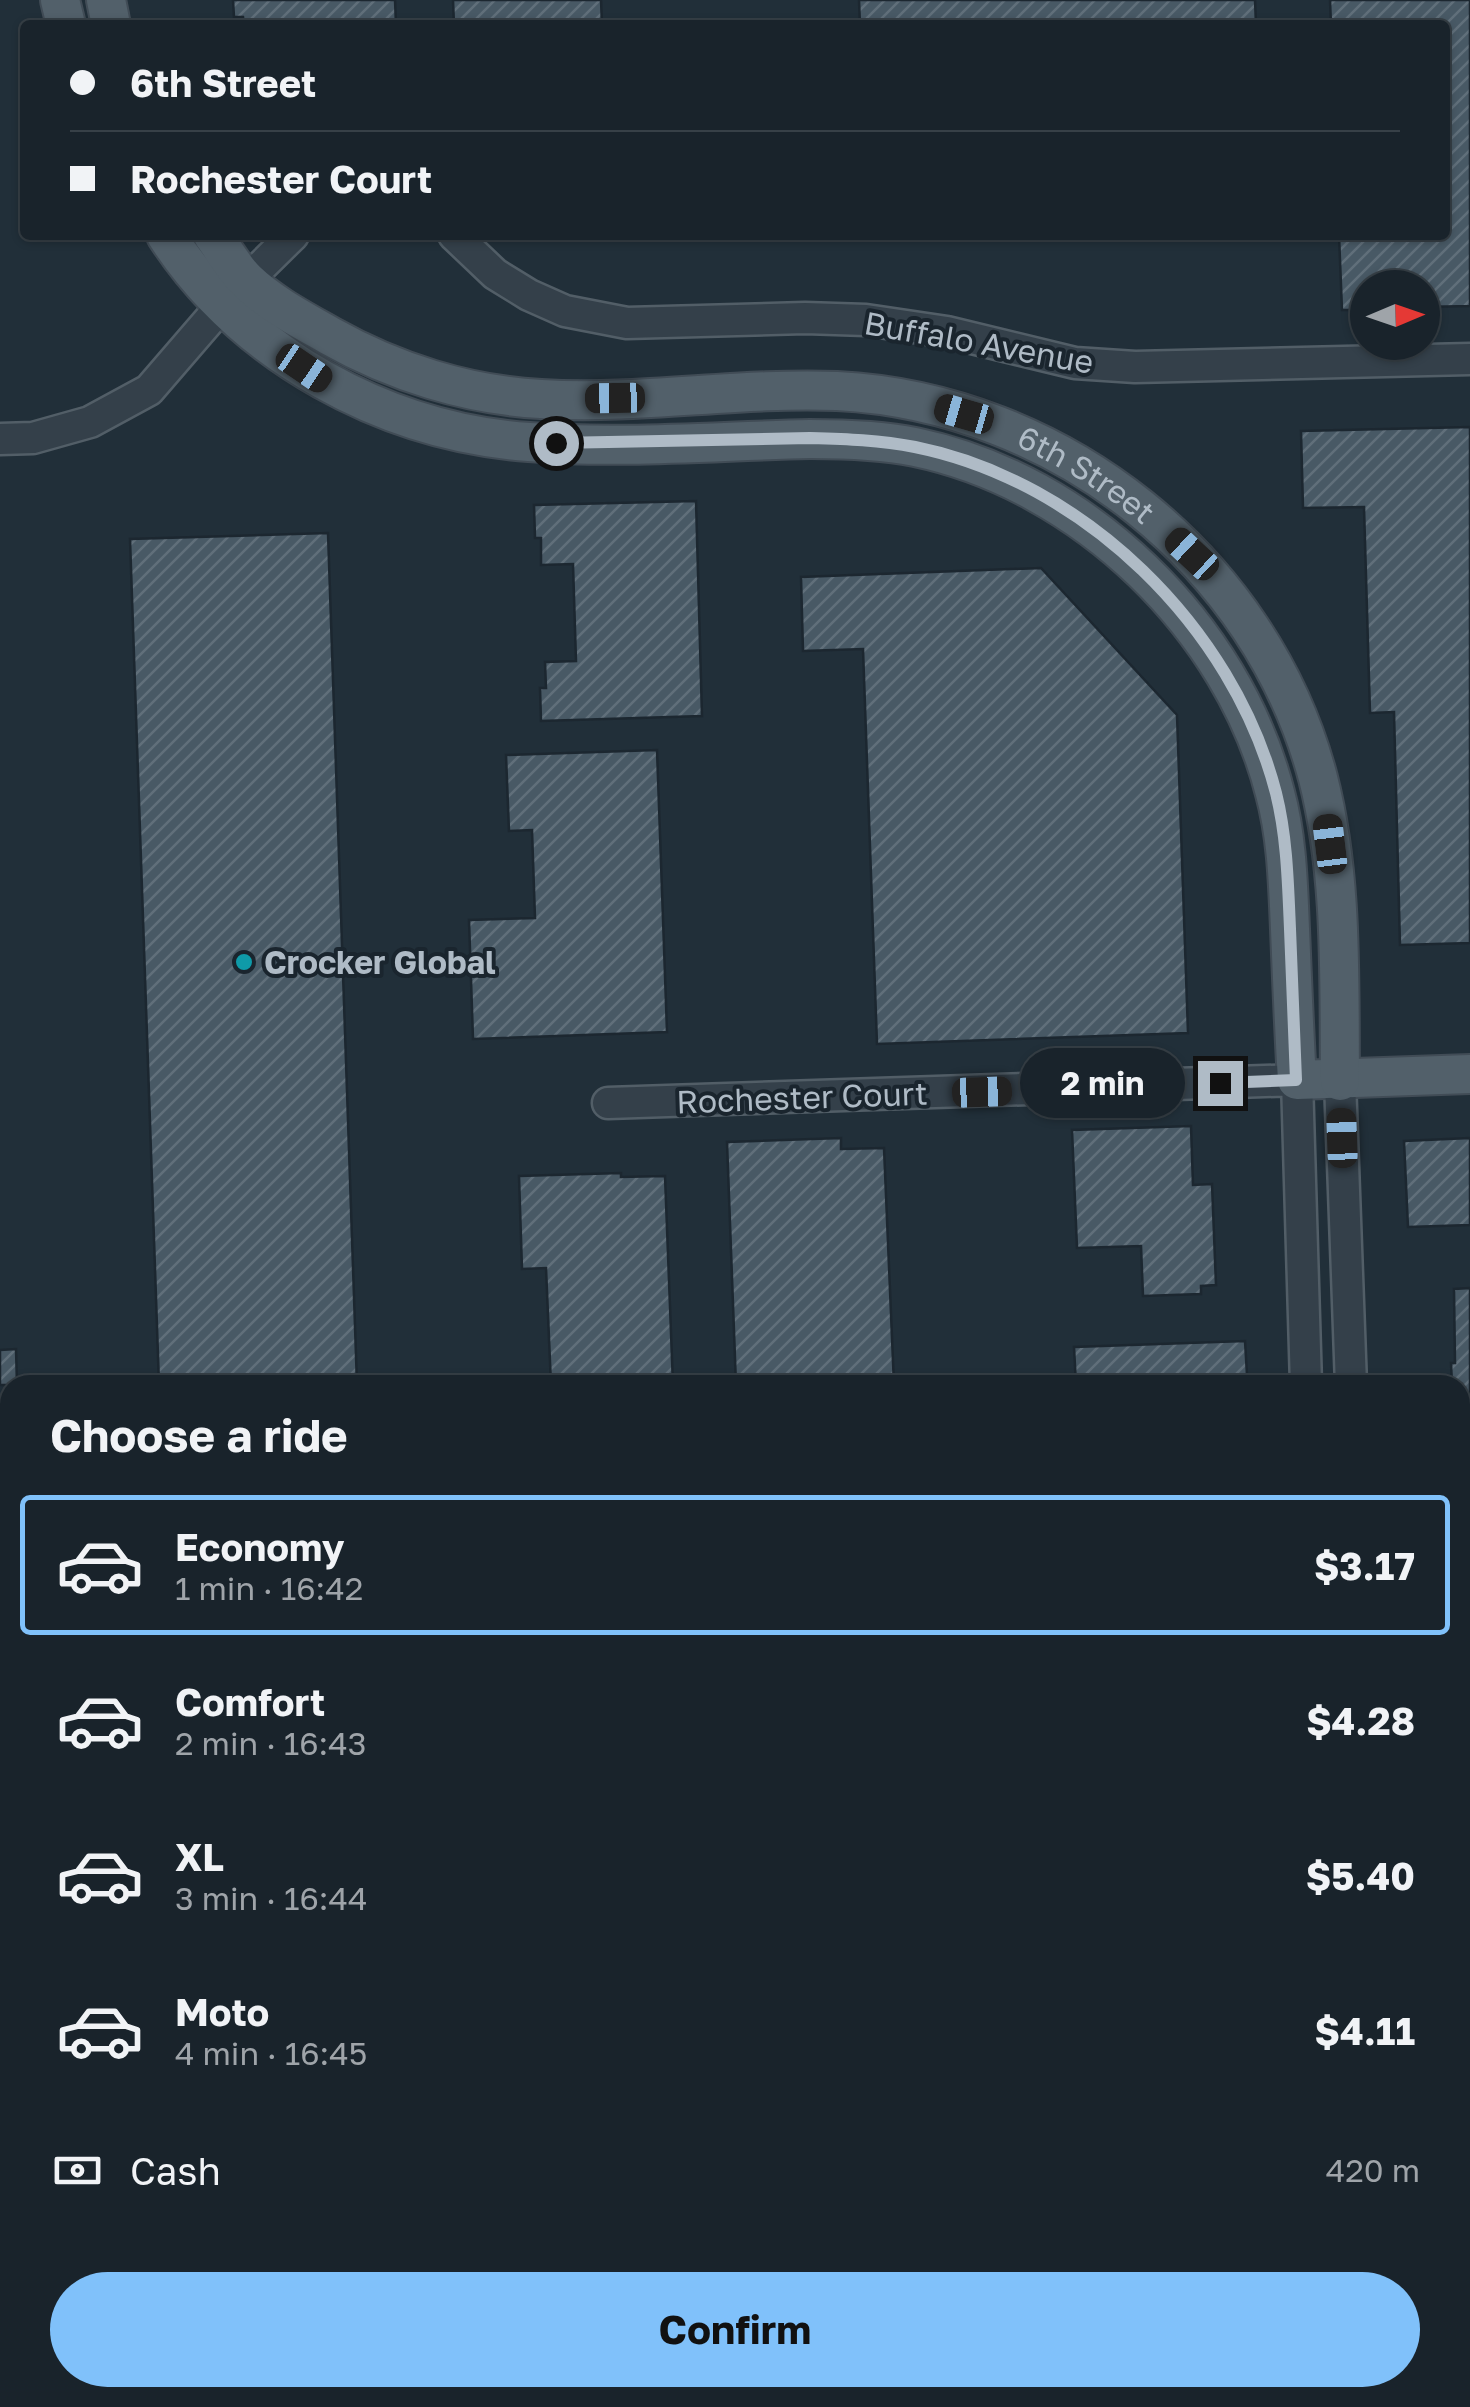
<!DOCTYPE html>
<html lang="en">
<head>
<meta charset="utf-8">
<style>
  body { margin:0; font-family:"Golos Text",sans-serif; background:#222b33; color:#f1f3f6; height:100vh; display:flex; flex-direction:column; font-size:38px; white-space:nowrap }
  * { box-sizing:border-box; margin:0 }
  p { font-size:32px; color:#9fa4a9 }
  .icon { flex:none; width:55px; height:55px; fill:none; stroke:currentColor; stroke-width:2; stroke-linecap:round; stroke-linejoin:round }
  .map { position:relative; flex:1; overflow:hidden }
  .details { position:absolute; left:0px; top:1375px; width:1470px; height:1032px; display:flex; flex-direction:column; background:#19232b; border-radius:30px 30px 0 0; box-shadow:0 2px 8px #0004,0 0 0 2px #374047 }
  .details>* { flex:none }
  .banner { position:absolute; left:20px; top:20px; width:1430px; height:220px; border-radius:10px; box-shadow:0 2px 8px #0004,0 0 0 2px #374047; display:grid; align-content:center; height:220px; padding:0 50px; background:#19232b }
  .needle { width:65px; rotate:88deg }
  .buttons { position:absolute; left:1350px; top:270px; display:grid; gap:20px }
  .buttons a { display:grid; place-items:center; width:90px; height:90px; border-radius:50%; background:#19232b; box-shadow:0 2px 8px #0004,0 0 0 2px #374047; font-size:50px }
  .end { position:absolute; width:45px; height:45px; margin:-22px; border:12px solid #afbbc6; background:#111; box-shadow:0 0 0 5px #111 }
  .from { border-radius:50% }
  .bubble { position:absolute; height:70px; border-radius:35px; background:#19232b; box-shadow:0 2px 8px #0004,0 0 0 2px #374047; font-size:32px; font-weight:700; line-height:70px; text-align:center }
  .car { position:absolute; width:30px; height:60px; margin:-30px -15px; border-radius:12px; box-shadow:0 0 8px 2px #0007; background:linear-gradient(#222 24%,#8ab4d8 0 40%,#222 0 76%,#8ab4d8 0 86%,#222 0) }
  .banner b { display:flex; align-items:center; gap:35px; height:95px; font-size:38px }
  .banner b+b { border-top:2px solid #374047 }
  .banner i { width:25px; height:25px; background:#f1f3f6 }
  ul { padding:0; list-style:none }
  li { display:flex; align-items:center; gap:30px; height:140px; margin:0 20px 15px; padding:0 30px; border:5px solid transparent; border-radius:10px }
  li div { flex:1 }
  li b { display:block; font-size:38px }
  li em { font-style:normal; font-weight:700 }
  li.current { border-color:#80c1fa }
  li>.icon { width:90px; height:90px; stroke-width:1.5 }
  h2 { padding:0 50px; font-size:45px; line-height:120px }
  .pay { display:flex; align-items:center; gap:25px; height:110px; padding:0 50px; font-size:38px }
  .pay p { margin-inline-start:auto }
  .cta { display:flex; gap:20px; margin-top:auto; padding:20px 50px }
  .cta a { flex:1; height:115px; border-radius:60px; background:#80c1fa; color:#111; font-size:40px; font-weight:700; line-height:115px; text-align:center }
  .map>svg:first-child { display:block }
  .building { fill:url(#building-hatch); stroke:#1c2730; stroke-width:2.5 }
  .lines { fill:none; stroke-linecap:round; stroke-linejoin:round }
  .minor-casing { stroke:#525e67; stroke-width:35 }
  .major-casing { stroke:#414c56; stroke-width:42 }
  .highway-casing { stroke:#3f4b54; stroke-width:48 }
  .minor { stroke:#34404a; stroke-width:30 }
  .major { stroke:#52606a; stroke-width:38 }
  .highway { stroke:#705f51; stroke-width:42 }
  .route { stroke:#afbbc6; stroke-width:12 }
  .culture-dot { fill:#0f9aa8; stroke:#1a252e; stroke-width:4 }
  .labels { text-anchor:middle; dominant-baseline:central; stroke-width:8; stroke-linejoin:round; paint-order:stroke }
  .street-label { font-size:32px; fill:#afbbc6; stroke:#1a252e }
  .poi-label { font-size:32px; font-weight:bold; fill:#afbbc6; stroke:#1a252e; text-anchor:start }
</style>
</head>
<body>
<div class="map">
<svg width="1470" height="2407" viewBox="0 0 1470 2407">
  <defs>
    <pattern id="building-hatch" width="6" height="6" patternUnits="userSpaceOnUse" patternTransform="scale(2.5)"><rect width="6" height="6" fill="#485965"/><path d="M-1 1l2-2M0 6l6-6M5 7l2-2" fill="none" stroke="#606f7a"/></pattern>
  </defs>
  <rect width="100%" height="100%" fill="#212f39"/>
  <g class="building">
    <path d="M233,0H395L396,25H244L243,17H234Z"/>
    <path d="M453,0H601L602,25H454Z"/>
    <path d="M859,0H1255L1256,25H860Z"/>
    <path d="M1330,0H1470V306L1422,307V288H1368V310H1342L1339,235H1445V25H1331Z"/>
    <path d="M1470,427V943L1400,945L1394,712L1370,713L1364,507L1303,508L1301,431Z"/>
    <path d="M696,501L702,716L541,721L540,688H546L545,662L576,661L573,564L541,565V538H535L534,505Z"/>
    <path d="M328,533L357,1385H159L130,539Z"/>
    <path d="M1041,568L1177,715L1188,1033L877,1044L863,649L803,651L801,577Z"/>
    <path d="M657,750L667,1032L473,1039L469,920L535,918L532,830L509,831L506,755Z"/>
    <path d="M1191,1126L1193,1185L1212,1184L1216,1285L1201,1286V1294L1143,1296L1141,1246L1077,1248L1072,1130Z"/>
    <path d="M841,1138V1149L884,1148L894,1385H736L727,1142Z"/>
    <path d="M1470,1138V1225L1408,1227L1404,1141Z"/>
    <path d="M621,1173V1177L665,1176L673,1385H551L546,1268L522,1269L519,1176Z"/>
    <path d="M1470,1288V1396H1460V1385H1452L1451,1363H1455L1454,1289Z"/>
    <path d="M1245,1341L1247,1375L1243,1376V1385H1076L1074,1347Z"/>
    <path d="M16,1349L17,1385H0V1350Z"/>
  </g>
  <g class="lines">
    <g class="minor-casing">
      <g id="minor">
        <path d="M454,235L495,274L529,295L565,311L627,323L805,318L866,320L947,332L1075,363L1135,367L1470,359"/>
        <path d="M0,439L33,438L90,422L149,390L224,303L293,235"/>
        <path d="M1340,1081L1351,1385"/>
        <path d="M608,1103L1297,1080L1306,1385"/>
        <path d="M1460,1529L1470,1531"/>
        <path d="M0,1613L10,1612"/>
        <path d="M1460,2384H1470"/>
        <path d="M0,2390L11,2399L39,2407"/>
        <path d="M489,2407L858,2398"/>
        <path d="M1364,2407V2398"/>
      </g>
    </g>
    <g class="major-casing">
      <g id="major">
        <path d="M60,0L66,25"/>
        <path d="M106,0L111,25"/>
        <path d="M166,235C244,355 386,432 529,442C621,449 717,441 810,439C845,439 881,440 915,447C1084,482 1233,627 1275,793C1287,837 1288,883 1290,929C1292,979 1294,1030 1297,1080L1470,1074"/>
        <path id="s1" d="M213,235C224,250 234,269 247,281C271,304 302,320 330,336C394,372 467,395 541,399C639,405 739,387 837,391C1059,402 1261,561 1318,778C1343,876 1339,980 1340,1081"/>
      </g>
    </g>
    <g class="highway-casing">
      <g id="highway">
        <path d="M1460,1861H1470"/>
        <path d="M0,1875H10"/>
        <path d="M1460,1946L1470,1947"/>
        <path d="M0,1969H10"/>
      </g>
    </g>
    <use href="#minor" class="minor"/>
    <use href="#major" class="major"/>
    <use href="#highway" class="highway"/>
  </g>
  <g class="lines">
    <path class="route" d="M556,443L810,438C845,439 880,440 915,447C1084,481 1233,627 1276,793C1287,837 1288,883 1290,929C1292,979 1294,1030 1296,1080L1220,1083"/>
  </g>
  <circle class="culture-dot" cx="244" cy="962" r="10"/>
  <g class="labels">
    <g class="street-label">
      <text transform="translate(979 342) rotate(10)">Buffalo Avenue</text>
      <text stroke="none"><textPath href="#s1" startOffset="942">6th Street</textPath></text>
      <text transform="translate(802 1097) rotate(-2)">Rochester Court</text>
    </g>
    <g class="poi-label">
      <text x="264" y="962">Crocker Global</text>
    </g>
  </g>
</svg>
<div class="buttons">
<a><svg class="needle" viewBox="-14 -14 28 28"><path d="M0-13l5 13h-10z" fill="#e53935"/><path d="M0 13l5-13h-10z" fill="#9fa4a9"/></svg></a>
</div>
<i class="end from" style="left:556px;top:443px"></i>
<i class="end" style="left:1220px;top:1083px"></i>
<div class="bubble" style="left:1020px;top:1048px;width:165px">2 min</div>
<i class="car" style="left:304px;top:368px;rotate:124deg"></i>
<i class="car" style="left:615px;top:398px;rotate:269deg"></i>
<i class="car" style="left:964px;top:414px;rotate:286deg"></i>
<i class="car" style="left:1192px;top:554px;rotate:313deg"></i>
<i class="car" style="left:1330px;top:844px;rotate:353deg"></i>
<i class="car" style="left:982px;top:1092px;rotate:88deg"></i>
<i class="car" style="left:1342px;top:1138px;rotate:358deg"></i>
<div class="banner">
<b><i class="from"></i>6th Street</b>
<b><i></i>Rochester Court</b>
</div>
<section class="details">
<h2>Choose a ride</h2>
<ul>
<li class="current"><svg class="icon" aria-label="car" viewBox="0 0 24 24"><path d="M5 17H2v-5l4-1 3-4h7l3 4 3 1v5h-3M9 17h6M6 11h13"/><circle cx="7" cy="17" r="2"/><circle cx="17" cy="17" r="2"/></svg><div><b>Economy</b><p>1 min · 16:42</p></div><em>$3.17</em></li>
<li><svg class="icon" aria-label="car" viewBox="0 0 24 24"><path d="M5 17H2v-5l4-1 3-4h7l3 4 3 1v5h-3M9 17h6M6 11h13"/><circle cx="7" cy="17" r="2"/><circle cx="17" cy="17" r="2"/></svg><div><b>Comfort</b><p>2 min · 16:43</p></div><em>$4.28</em></li>
<li><svg class="icon" aria-label="car" viewBox="0 0 24 24"><path d="M5 17H2v-5l4-1 3-4h7l3 4 3 1v5h-3M9 17h6M6 11h13"/><circle cx="7" cy="17" r="2"/><circle cx="17" cy="17" r="2"/></svg><div><b>XL</b><p>3 min · 16:44</p></div><em>$5.40</em></li>
<li><svg class="icon" aria-label="car" viewBox="0 0 24 24"><path d="M5 17H2v-5l4-1 3-4h7l3 4 3 1v5h-3M9 17h6M6 11h13"/><circle cx="7" cy="17" r="2"/><circle cx="17" cy="17" r="2"/></svg><div><b>Moto</b><p>4 min · 16:45</p></div><em>$4.11</em></li>
</ul>
<div class="pay"><svg class="icon" aria-label="cash" viewBox="0 0 24 24"><path d="M3 7h18v10H3z"/><circle cx="12" cy="12" r="2"/></svg>Cash<p>420 m</p></div>
<div class="cta"><a>Confirm</a></div>
</section>
</div>
</body>
</html>
